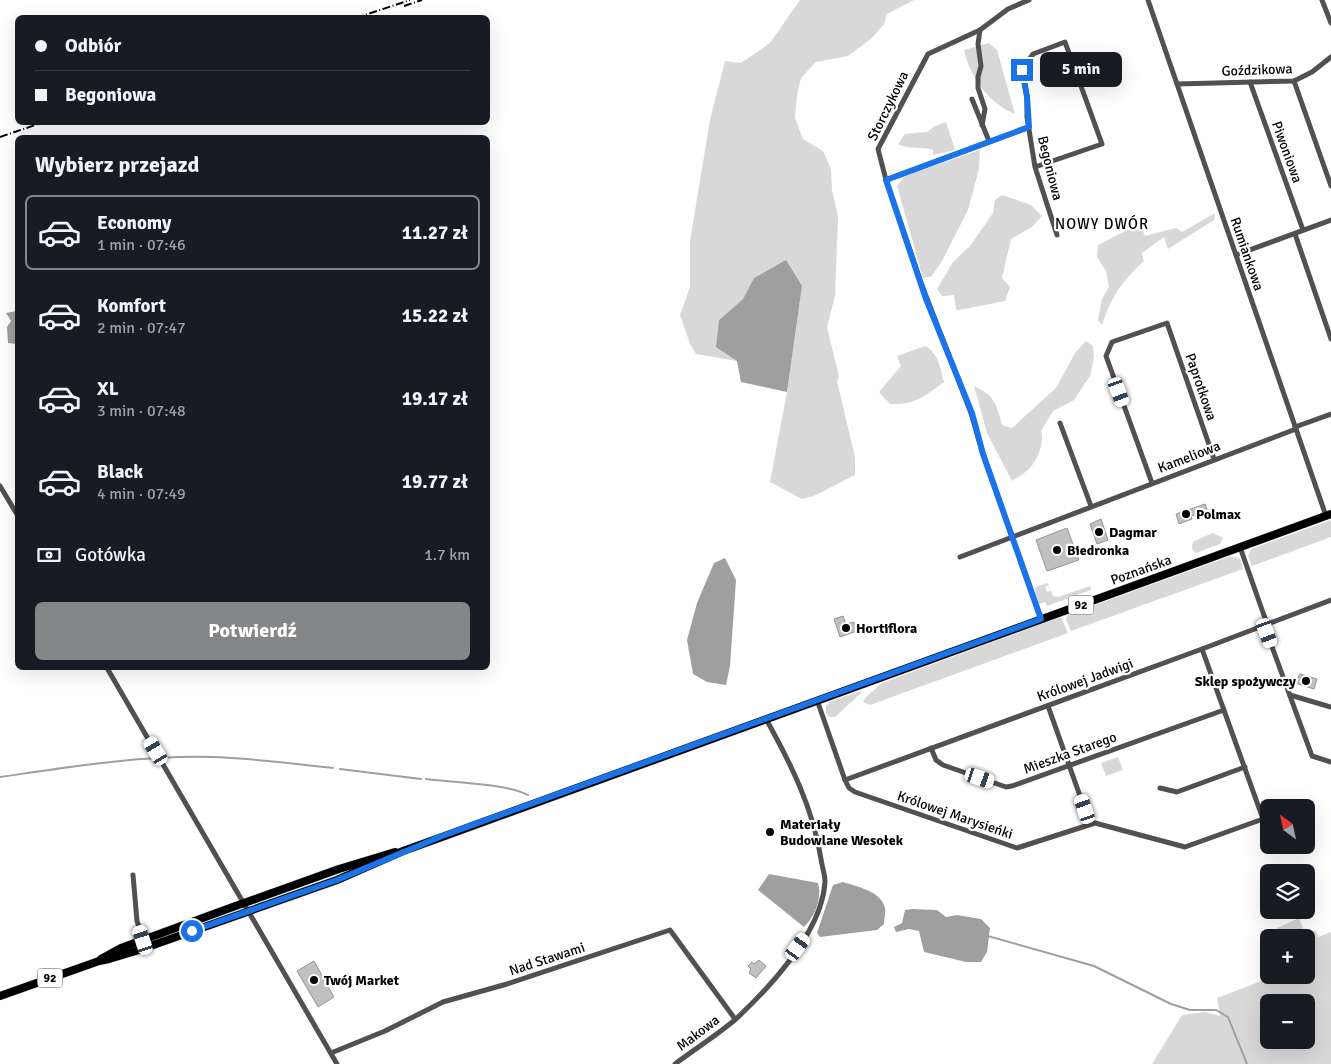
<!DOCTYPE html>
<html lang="pl">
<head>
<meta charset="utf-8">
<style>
  body { margin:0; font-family:Signika,sans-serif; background:#242831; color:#f1f3f6; height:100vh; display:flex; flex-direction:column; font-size:19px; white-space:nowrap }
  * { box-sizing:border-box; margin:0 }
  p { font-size:16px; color:#9ea1a6 }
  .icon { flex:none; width:28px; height:28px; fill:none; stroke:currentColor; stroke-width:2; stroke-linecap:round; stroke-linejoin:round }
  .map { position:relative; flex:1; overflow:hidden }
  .panel { position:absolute; left:15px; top:135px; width:475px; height:535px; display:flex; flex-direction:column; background:#171b24; border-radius:8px; box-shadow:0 5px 20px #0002 }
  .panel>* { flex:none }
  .hud { position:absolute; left:15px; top:15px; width:475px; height:110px; border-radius:8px; box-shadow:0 5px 20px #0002; display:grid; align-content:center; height:110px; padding:0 20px; background:#171b24 }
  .needle { width:32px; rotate:327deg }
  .buttons { position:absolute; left:1260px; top:799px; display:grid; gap:10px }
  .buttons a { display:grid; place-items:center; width:55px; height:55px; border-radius:8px; background:#171b24; box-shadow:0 5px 20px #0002; font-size:25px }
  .end { position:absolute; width:22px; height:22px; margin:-11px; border:6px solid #1a73e8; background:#fff; box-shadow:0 0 0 2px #fff }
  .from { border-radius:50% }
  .bubble { position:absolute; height:35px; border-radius:8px; background:#171b24; box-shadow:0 5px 20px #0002; font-size:16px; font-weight:700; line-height:35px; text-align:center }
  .car { position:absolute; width:15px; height:30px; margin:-15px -8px; border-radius:6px; box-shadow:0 0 4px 1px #0007; background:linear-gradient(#fff 24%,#345 0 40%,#fff 0 76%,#345 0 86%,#fff 0) }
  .hud b { display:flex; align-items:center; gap:18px; height:48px; font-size:19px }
  .hud b+b { border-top:1px solid #363941 }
  .hud i { width:12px; height:12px; background:#f1f3f6 }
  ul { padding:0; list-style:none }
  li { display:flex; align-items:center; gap:15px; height:75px; margin:0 10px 8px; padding:0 10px; border:2px solid transparent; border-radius:8px }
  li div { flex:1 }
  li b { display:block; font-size:19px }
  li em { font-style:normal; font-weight:700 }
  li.selected { border-color:#858687 }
  li>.icon { width:45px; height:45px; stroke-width:1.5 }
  h2 { padding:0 20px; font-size:22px; line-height:60px }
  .pay { display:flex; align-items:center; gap:12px; height:55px; padding:0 20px; font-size:19px }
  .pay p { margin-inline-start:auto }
  .button { display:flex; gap:10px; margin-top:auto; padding:10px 20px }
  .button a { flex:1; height:58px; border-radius:8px; background:#858687; color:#fff; font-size:20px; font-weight:700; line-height:58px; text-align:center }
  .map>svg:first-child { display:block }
  .green { fill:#d8d8d8; fill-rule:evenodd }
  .water { fill:#9f9f9f }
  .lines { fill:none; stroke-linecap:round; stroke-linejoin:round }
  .stream { stroke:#9f9f9f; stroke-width:2 }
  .building { fill:#c0c0c0; stroke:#959595 }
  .primary-casing { stroke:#dbdbdb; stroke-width:9 }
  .minor { stroke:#515151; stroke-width:5 }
  .primary { stroke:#000; stroke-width:8 }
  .rail { stroke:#000; stroke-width:2; stroke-dasharray:8 2.5 1 2.5; stroke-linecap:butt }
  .route { stroke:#1a73e8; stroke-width:6 }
  .poi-dot { fill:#000; stroke:#fff; stroke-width:2 }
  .labels { text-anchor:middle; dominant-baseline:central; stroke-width:4.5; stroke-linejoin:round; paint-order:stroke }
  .shield { fill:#fff; stroke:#4c4c4c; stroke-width:1 }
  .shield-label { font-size:12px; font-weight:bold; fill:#000 }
  .street-label { font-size:14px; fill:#000; stroke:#fff }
  .poi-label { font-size:14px; font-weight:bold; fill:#000; stroke:#fff; text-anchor:start }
  .neighbourhood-label { font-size:15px; letter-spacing:1px; fill:#000; stroke:#fff }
</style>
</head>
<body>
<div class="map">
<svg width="1331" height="1064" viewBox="0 0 1331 1064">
  <rect width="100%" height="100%" fill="#fff"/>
  <g class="green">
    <path d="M800,0H914L887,14L884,24L872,38L848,56L816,62L801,78L797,95L795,118L803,139L823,151L831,169L832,190L838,216L835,296L827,327L839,376L837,381L855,457V475L814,496L802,499L770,482L787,392L802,286L754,278L743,299L719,320L737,361L696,354L690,344L680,315L690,287V241L710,120L725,61L741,63L770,43Z"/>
    <path d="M989,43L997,50L1015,114C988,103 970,77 964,50Z"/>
    <path d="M946,122L955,150L933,155V150C922,146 908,150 898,144L905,134L927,132L935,126Z"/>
    <path d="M980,150L979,169L968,210L942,261L932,276L923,278L897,186L905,176Z"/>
    <path d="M1002,195L1031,205L1042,216L1032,227L1011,239L1002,278L1010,287L1005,301L959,310L956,309L954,295L942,296L937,289L953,262L970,246L993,213L995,200Z"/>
    <path d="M1215,213L1214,220L1168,249L1164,237L1142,253L1144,261C1121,282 1112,296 1102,325L1098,320L1102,299L1109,287L1106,271L1097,257L1098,245L1133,227H1141L1145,236L1176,228L1182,232Z"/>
    <path d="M1086,341L1093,346L1094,357L1090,376L1074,400L1053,411L1041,431C1045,441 1037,461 1029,469C1025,473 1018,477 1012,481L987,433L974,386C994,395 997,404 1002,425L1012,428L1056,388L1075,353Z"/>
    <path d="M925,346C938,352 941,370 944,382C925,396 915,405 890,404L879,392L901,366L897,356Z"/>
    <path d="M1331,520V537L1252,566L1248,556L1251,549Z"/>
    <path d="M1213,533L1223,538L1220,544L1196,553C1191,549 1191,546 1194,541Z"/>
    <path d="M1231,556L1240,559L1243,569L1071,631L1066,619L1067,615Z"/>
    <path d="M1047,583L1049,585L1045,587L1047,592L1051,591L1053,596L1058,597L1090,586L1091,590L1047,606L1045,602L1039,604L1035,592L1036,587Z"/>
    <path d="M1061,617L1068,633L870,705L863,702L865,698L882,683Z"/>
    <path d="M861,691V693L835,717H830L826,713V706L831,701Z"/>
    <path d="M1118,757L1123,770L1106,776L1101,763Z"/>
    <path d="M1299,918L1305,934L1316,931L1318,937L1331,932V1064H1152L1182,1015L1205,1012L1220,1016L1217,998L1277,975H1306V938L1280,937L1277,928ZM1269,1002H1306V1040H1269Z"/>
  </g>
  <g class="water">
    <path d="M786,260L802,286L787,392L741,382L737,361L716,347L719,320L743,299L754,278Z"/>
    <path d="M17,311V344L8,343L7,327L11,321L6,313Z"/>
    <path d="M725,558L736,580L730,666L726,685L707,682L693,674L687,640L697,603L714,563Z"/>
    <path d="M769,874L818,883C822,899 816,914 804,927L758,890Z"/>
    <path d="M843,882C858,887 881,891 885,908C886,913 884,919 884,924L877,930L820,937L817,933L833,885Z"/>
    <path d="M912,909L937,910L946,917L957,915L981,919L990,928L987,952L981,962H966L924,952L919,931L909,929L896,932L894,927L902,923L905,910Z"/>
  </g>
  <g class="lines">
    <g class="stream">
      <path d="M340,769L421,779"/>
      <path d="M0,777C69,767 142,755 212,757C253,758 293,764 333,768"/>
      <path d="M426,779C450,782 509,784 528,795"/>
      <path d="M988,936L1094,966L1171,1004L1190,1010H1216L1228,1017L1247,1064"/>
    </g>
  </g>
  <g class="building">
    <path d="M1205,504L1208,512L1191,516L1192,519L1179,524L1176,514Z"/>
    <path d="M1101,519L1108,540L1097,544L1090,524Z"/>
    <path d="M1067,528L1079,560L1047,571L1036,540Z"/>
    <path d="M843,616L846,624L854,622L857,631L840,637L834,619Z"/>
    <path d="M1300,674L1317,679L1314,689L1295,683Z"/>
    <path d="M759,960L766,966L756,978L749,973L751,969L748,966L752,962L754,964Z"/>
    <path d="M314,961L334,997L318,1007L297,971Z"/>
  </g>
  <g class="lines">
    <g class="primary-casing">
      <g id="primary">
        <path d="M101,959L121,948L230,908L339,869L395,852"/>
        <path d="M0,996L99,961L109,959L139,950L337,880L403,851L442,837L1331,514"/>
      </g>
    </g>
    <g class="minor">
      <path d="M1029,0L1008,9L980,30L928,54L878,149L886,180L921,283L971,413L983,454L1041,619"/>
      <path d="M1148,0L1326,516"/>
      <path d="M1322,0L1331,23"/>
      <path d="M980,30L978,44L981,66L978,77V88L985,109L982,125"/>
      <path d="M1294,81L1331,186"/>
      <path d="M1250,82L1303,230"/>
      <path d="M1177,84L1294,81L1312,72L1331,57"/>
      <path d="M972,99L989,141"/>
      <path d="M1035,167L1102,144L1065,42L1033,54L1023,69L1027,97V117L1035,167L1057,235"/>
      <path d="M886,180L1029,127"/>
      <path d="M1295,234L1331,339"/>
      <path d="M1236,255L1331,220"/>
      <path d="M1060,423L1091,506"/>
      <path d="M1295,427L1331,414"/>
      <path d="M1152,483L1106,356L1112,342L1167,323L1214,459"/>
      <path d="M0,486L18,516"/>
      <path d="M1240,547L1267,624V633L1312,756L1331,762"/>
      <path d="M960,557L1296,429"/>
      <path d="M107,668L337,1064"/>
      <path d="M1290,695L1331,707"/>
      <path d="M817,700L845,780L849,788L855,792L1017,848L1095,823L1185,847L1263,819L1202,649"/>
      <path d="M1048,706L1090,824"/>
      <path d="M931,748L936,760L943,765L1006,787L1012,786L1224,710"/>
      <path d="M845,780L1202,649L1331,600"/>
      <path d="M1160,788L1177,792L1245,767"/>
      <path d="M1263,819L1269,834"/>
      <path d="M133,875L137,921L143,940"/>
      <path d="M331,1053L385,1031L443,1002L507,984L670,930L735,1019"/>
      <path d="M675,1064C695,1049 717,1035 736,1019C771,986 822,931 825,882C825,874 822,867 821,859C813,808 791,764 766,719"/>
    </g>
    <use href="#primary" class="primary"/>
    <g class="rail">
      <path d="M404,6L422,0"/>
      <path d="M356,18L410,0"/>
      <path d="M0,137L44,122"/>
    </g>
  </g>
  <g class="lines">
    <path class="route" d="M192,931L337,880L442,836L1041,619L983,454L972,413L926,299L886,180L1029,127L1027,97L1022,70"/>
  </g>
  <g class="poi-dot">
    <circle cx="1186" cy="514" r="5"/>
    <circle cx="1099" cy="532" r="5"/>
    <circle cx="1057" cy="550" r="5"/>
    <circle cx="846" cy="628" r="5"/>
    <circle cx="1306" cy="681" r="5"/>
    <circle cx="770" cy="832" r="5"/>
    <circle cx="314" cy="980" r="5"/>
  </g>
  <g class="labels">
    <g class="shield">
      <rect x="1068.5" y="595.5" width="25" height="19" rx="4"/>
      <rect x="37.5" y="968.5" width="25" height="19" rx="4"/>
    </g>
    <g class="shield-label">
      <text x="1081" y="605">92</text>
      <text x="50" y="978">92</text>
    </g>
    <g class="street-label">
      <text transform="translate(1257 70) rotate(-2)">Goździkowa</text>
      <text transform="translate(888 106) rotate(-64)">Storczykowa</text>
      <text transform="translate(1287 152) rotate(70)">Piwoniowa</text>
      <text transform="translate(1050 168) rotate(76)">Begoniowa</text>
      <text transform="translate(1247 254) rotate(71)">Rumiankowa</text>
      <text transform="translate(1201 387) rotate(71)">Paprotkowa</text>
      <text transform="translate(1189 457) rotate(-21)">Kameliowa</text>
      <text transform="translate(1141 570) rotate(-20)">Poznańska</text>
      <text transform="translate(1085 680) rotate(-20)">Królowej Jadwigi</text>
      <text transform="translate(1070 753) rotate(-20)">Mieszka Starego</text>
      <text transform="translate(955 815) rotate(19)">Królowej Marysieńki</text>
      <text transform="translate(547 959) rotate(-18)">Nad Stawami</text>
      <text transform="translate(698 1033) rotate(-37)">Makowa</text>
    </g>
    <g class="poi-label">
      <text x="1196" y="514">Polmax</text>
      <text x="1109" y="532">Dagmar</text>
      <text x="1067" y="550">Biedronka</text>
      <text x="856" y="628">Hortiflora</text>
      <text x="1296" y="681" text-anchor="end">Sklep spożywczy</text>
      <text x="780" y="824">Materiały<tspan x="780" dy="16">Budowlane Wesołek</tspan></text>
      <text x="324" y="980">Twój Market</text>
    </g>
    <g class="neighbourhood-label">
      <text x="1102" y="224">NOWY DWÓR</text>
    </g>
  </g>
</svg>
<div class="buttons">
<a><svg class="needle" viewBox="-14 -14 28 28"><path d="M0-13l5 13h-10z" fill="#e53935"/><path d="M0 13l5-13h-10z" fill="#9ea1a6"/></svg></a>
<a><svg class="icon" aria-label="layers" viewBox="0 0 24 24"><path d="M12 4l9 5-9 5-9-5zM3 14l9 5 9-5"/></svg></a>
<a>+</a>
<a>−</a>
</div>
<i class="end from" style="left:192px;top:931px"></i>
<i class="end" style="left:1022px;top:70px"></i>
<div class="bubble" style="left:1040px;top:52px;width:82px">5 min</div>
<i class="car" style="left:1119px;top:392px;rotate:160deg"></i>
<i class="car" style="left:1267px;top:633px;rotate:160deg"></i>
<i class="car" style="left:156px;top:751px;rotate:329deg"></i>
<i class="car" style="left:980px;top:778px;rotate:109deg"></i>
<i class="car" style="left:1085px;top:809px;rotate:341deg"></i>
<i class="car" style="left:143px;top:940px;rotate:342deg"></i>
<i class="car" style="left:798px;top:947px;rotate:36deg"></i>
<div class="hud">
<b><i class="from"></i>Odbiór</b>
<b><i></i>Begoniowa</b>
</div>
<section class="panel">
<h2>Wybierz przejazd</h2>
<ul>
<li class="selected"><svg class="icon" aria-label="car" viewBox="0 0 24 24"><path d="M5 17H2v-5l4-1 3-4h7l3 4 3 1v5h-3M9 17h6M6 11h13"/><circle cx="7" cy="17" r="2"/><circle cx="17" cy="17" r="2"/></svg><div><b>Economy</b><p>1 min · 07:46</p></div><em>11.27 zł</em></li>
<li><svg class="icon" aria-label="car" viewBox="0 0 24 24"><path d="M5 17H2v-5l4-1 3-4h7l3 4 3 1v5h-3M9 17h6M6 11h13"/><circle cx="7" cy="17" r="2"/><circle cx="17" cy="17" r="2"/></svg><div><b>Komfort</b><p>2 min · 07:47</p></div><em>15.22 zł</em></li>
<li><svg class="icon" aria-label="car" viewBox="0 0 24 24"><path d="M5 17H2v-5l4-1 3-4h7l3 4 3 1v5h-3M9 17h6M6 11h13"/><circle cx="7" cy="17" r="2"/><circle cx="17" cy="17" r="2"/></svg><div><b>XL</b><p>3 min · 07:48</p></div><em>19.17 zł</em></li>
<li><svg class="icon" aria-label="car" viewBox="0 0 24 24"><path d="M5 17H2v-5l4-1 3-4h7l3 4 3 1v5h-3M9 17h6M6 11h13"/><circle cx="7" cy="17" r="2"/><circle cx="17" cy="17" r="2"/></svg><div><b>Black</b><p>4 min · 07:49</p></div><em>19.77 zł</em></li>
</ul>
<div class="pay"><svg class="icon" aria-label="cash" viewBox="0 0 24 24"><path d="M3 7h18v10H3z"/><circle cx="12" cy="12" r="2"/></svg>Gotówka<p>1.7 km</p></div>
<div class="button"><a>Potwierdź</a></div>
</section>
</div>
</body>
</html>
